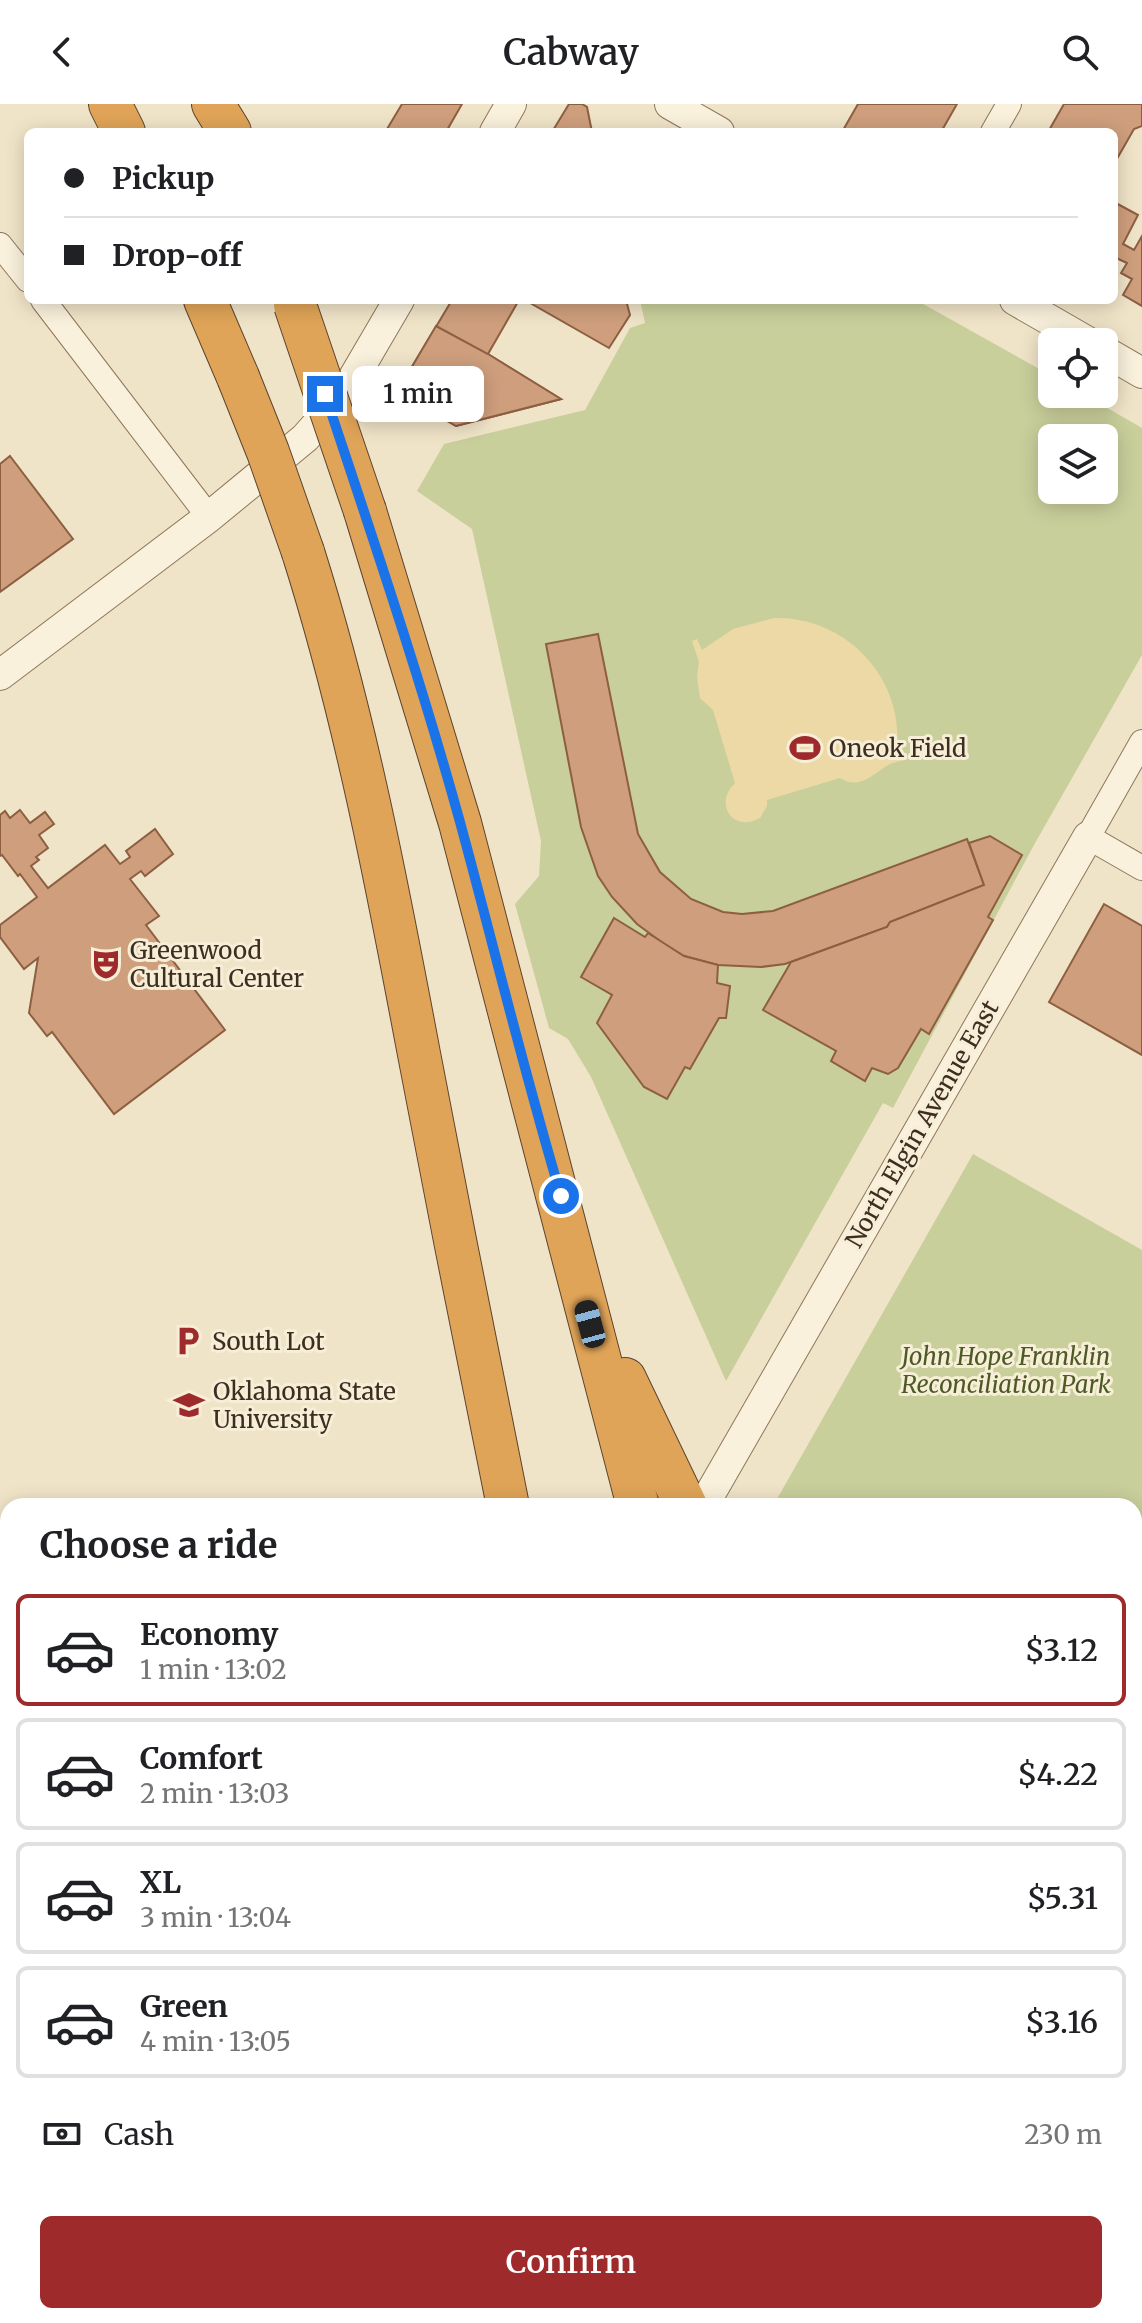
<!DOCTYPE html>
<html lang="en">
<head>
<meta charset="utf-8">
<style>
  body { margin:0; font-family:Merriweather,serif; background:#f6f6f6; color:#202124; height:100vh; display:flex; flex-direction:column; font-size:30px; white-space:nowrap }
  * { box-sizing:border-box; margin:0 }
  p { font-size:26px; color:#757577 }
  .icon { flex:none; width:44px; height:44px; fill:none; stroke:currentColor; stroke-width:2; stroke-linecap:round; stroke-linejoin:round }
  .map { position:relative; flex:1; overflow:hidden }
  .sheet { position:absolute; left:0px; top:1394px; width:1142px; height:826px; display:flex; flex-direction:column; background:#fff; border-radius:24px 24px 0 0; box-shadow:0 4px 20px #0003 }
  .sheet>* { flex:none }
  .hud { position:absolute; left:24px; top:24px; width:1094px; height:176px; border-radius:12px; box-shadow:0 4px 20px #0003; display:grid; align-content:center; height:176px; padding:0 40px; background:#fff }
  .controls { position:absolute; left:1038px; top:224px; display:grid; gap:16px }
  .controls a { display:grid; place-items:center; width:80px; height:80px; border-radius:12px; background:#fff; box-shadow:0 4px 20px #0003; font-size:40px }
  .end { position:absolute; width:36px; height:36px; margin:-18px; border:10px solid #1a73e8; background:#fff; box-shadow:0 0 0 4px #fff }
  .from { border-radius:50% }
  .bubble { position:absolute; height:56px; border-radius:12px; background:#fff; box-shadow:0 4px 20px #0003; font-size:26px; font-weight:600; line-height:56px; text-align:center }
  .car { position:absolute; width:24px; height:48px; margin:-24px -12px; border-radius:10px; box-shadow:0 0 6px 2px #0007; background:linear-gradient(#222 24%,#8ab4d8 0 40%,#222 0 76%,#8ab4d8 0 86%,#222 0) }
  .hud b { display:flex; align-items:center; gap:28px; height:76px; font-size:30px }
  .hud b+b { border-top:2px solid #e0e0e0 }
  .hud i { width:20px; height:20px; background:#202124 }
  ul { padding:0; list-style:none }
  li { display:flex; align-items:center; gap:24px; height:112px; margin:0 16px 12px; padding:0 24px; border:4px solid #e0e0e0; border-radius:12px }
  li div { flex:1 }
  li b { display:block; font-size:30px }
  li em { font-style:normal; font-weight:600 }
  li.selected { border-color:#9e2a2b }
  li>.icon { width:72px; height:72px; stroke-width:1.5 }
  h2 { padding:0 40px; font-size:36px; line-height:96px }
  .pay { display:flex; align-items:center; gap:20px; height:88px; padding:0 40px; font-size:30px }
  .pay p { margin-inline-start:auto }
  .cta { display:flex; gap:16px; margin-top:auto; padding:16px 40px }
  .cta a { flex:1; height:92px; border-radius:12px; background:#9e2a2b; color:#fff; font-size:32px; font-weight:600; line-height:92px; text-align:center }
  header { display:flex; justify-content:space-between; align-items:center; height:104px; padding:0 40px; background:#fff; font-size:36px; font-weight:600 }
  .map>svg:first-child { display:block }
  .green { fill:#c9cf9b; fill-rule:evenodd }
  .sand { fill:#ecd9a5 }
  .building { fill:#cf9f7d; stroke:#8d5f41; stroke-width:2 }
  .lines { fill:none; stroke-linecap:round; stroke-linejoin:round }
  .minor-casing { stroke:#8d765c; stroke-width:26 }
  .tertiary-casing { stroke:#8d765c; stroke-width:32 }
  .secondary-casing { stroke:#6f573f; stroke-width:36 }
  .primary-casing { stroke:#5b4430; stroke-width:38 }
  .motorway-casing { stroke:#5b4430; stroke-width:44 }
  .minor { stroke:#faf1dc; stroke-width:24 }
  .tertiary { stroke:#faf1dc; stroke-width:30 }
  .secondary { stroke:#faf1dc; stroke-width:34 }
  .primary { stroke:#f3d9a0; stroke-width:36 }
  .motorway { stroke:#e0a458; stroke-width:42 }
  .motorway-bridge-casing { stroke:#5b4430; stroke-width:44; stroke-linecap:butt }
  .motorway-bridge { stroke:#e0a458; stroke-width:42 }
  .route { stroke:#1a73e8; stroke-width:10 }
  .labels { text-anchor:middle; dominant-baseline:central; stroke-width:6; stroke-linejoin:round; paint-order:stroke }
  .poi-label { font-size:24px; fill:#3d2e20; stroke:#f7eed8; text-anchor:start }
  .street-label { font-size:24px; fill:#3d2e20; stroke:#f7eed8 }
  .park-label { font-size:24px; font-style:italic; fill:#4d5a26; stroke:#f7eed8 }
</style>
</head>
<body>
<header><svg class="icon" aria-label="back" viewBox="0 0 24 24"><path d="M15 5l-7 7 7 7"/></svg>Cabway<svg class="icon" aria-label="search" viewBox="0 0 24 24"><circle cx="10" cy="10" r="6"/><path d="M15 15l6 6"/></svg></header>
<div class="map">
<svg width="1142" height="2219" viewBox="0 0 1142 2219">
  <rect width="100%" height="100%" fill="#f0e4c8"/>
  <g class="green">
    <path d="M640,196H916L1052,272V290H1083L1142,324V551L1034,741L893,1004L883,999L726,1277L591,973L568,935L549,924L515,800L539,772L541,737L472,425L417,387L444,340L585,306L630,224L645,219ZM1052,334H1104V386H1052Z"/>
    <path d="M973,1050L1142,1146V1412L1134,1426V1402H773Z"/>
  </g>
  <path class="sand" d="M774,514C848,512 908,578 896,652L907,650L908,655C902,657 893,658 888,661C872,671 860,686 840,674L767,696V702L760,714C733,729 713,700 735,679L713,606L700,594L697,573L699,558L692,537L697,535L702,546L733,525Z"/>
  <g class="building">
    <path d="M402,0H462L446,28H393L387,25Z"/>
    <path d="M569,0H582L587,3L592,28H552Z"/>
    <path d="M858,0H957L941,28H842Z"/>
    <path d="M1064,0H1142V22L1134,25L1114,60V28H1048Z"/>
    <path d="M1114,98L1138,111L1123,140L1134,146L1142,132V202L1123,191L1132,175L1121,169L1127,159L1114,153Z"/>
    <path d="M452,196H519L488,250L561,295L456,322L397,288Z"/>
    <path d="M525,196H626L630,211L609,244Z"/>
    <path d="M436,222L488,250L561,295L456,322L397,288Z"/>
    <path d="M10,352L73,435L0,488V360Z"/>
    <path d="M598,530L638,730L660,768L691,795L723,808L742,810L773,807L967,735L984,781L890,818L887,823L785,860L761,863L718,861L684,852L668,843L637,820L612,793L598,772L581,723L546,540Z"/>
    <path d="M20,706L30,719L45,708L54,720L39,731L48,744L36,753L39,756L31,762L48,784L105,741L120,760L130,753L126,747L155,725L173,750L145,772L141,767L130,775L159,812L146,821L225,926L114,1010L52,928L47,932L29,909L38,854L24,865L0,833V821L37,793L20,770L18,772L2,751L0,752V711L5,707L10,714Z"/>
    <path d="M990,732L1022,751L988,813L993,816L929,930L921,925L898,964L888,970L872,964L865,977L831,957L836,947L763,906L791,858L887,823L890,818L984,781L969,739Z"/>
    <path d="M1104,800L1142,822V951L1049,898Z"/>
    <path d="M614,814L645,833L648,829L684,852L718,861L717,879L730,882L726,914H719L690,965L685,963L667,995L644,983L597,919L612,891L581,873Z"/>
    <path d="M326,2212H580L576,2219H322Z"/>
  </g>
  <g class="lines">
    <g class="minor-casing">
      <g id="minor">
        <path d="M993,28L1009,0"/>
        <path d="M0,141L28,176"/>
        <path d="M43,196L209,413"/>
        <path d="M1142,638L1088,733L1142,764"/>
      </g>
    </g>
    <g class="tertiary-casing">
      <g id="tertiary">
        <path d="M670,0L719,28"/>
        <path d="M495,28L511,0"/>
        <path d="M1015,196L1088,238"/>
        <path d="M1104,247L1142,269"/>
        <path d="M0,571L209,413L305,334L344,290L399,196"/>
        <path d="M703,1402L1088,733"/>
        <path d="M236,2219L240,2212"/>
      </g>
    </g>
    <g class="secondary-casing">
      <path id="secondary" d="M723,2219L727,2212"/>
    </g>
    <g class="primary-casing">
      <path id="primary" d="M1134,1517L1142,1503"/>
    </g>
    <g class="motorway-casing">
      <g id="motorway">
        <path d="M110,0L124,28"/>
        <path d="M213,0L230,28"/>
        <path d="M205,196L238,273"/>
        <path d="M365,407L460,719L638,1402"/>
        <path d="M303,448C355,612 387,780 419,950C448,1101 477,1251 508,1402"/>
        <path d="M625,1275L686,1402"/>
        <path d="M1134,1963L1142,1971"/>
        <path d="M1134,2105L1142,2114"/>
        <path d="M852,2212L859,2219"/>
        <path d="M995,2212L1003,2219"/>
      </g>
    </g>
    <use href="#minor" class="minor"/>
    <use href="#tertiary" class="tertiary"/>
    <use href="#secondary" class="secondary"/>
    <use href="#primary" class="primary"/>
    <use href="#motorway" class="motorway"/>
    <g class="motorway-bridge-casing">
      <g id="motorway-bridge">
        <path d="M295,201L365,407"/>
        <path d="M238,273L268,348L303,448"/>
      </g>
    </g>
    <use href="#motorway-bridge" class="motorway-bridge"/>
  </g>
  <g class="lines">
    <path class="route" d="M325,290C372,432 420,573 460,718C494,843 524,968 561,1092"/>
  </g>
  <defs>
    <g id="stadium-bare" transform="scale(2.4)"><path d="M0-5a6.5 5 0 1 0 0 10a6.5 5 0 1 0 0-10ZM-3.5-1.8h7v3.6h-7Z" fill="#9e2a2b" stroke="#f7eed8" stroke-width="2.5" paint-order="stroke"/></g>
    <g id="theatre-bare" transform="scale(2.4)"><path d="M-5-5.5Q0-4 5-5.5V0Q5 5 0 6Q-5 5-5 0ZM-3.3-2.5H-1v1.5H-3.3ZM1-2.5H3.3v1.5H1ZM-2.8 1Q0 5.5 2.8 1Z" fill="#9e2a2b" stroke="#f7eed8" stroke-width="2.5" paint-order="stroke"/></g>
    <g id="parking-bare" transform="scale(2.4)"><path d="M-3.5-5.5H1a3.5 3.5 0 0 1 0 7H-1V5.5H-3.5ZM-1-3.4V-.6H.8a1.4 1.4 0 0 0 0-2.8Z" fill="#9e2a2b" stroke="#f7eed8" stroke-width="2.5" paint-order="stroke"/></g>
    <g id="university-bare" transform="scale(2.4)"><path d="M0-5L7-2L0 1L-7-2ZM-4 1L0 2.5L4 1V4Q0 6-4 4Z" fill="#9e2a2b" stroke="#f7eed8" stroke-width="2.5" paint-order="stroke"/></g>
  </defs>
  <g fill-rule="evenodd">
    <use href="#stadium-bare" x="805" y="644"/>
    <use href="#theatre-bare" x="106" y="860"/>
    <use href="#parking-bare" x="188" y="1237"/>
    <use href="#university-bare" x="189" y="1301"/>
  </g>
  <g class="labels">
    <g class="poi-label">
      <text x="829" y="644">Oneok Field</text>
      <text x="130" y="846">Greenwood<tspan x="130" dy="28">Cultural Center</tspan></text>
      <text x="212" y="1237">South Lot</text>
      <text x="213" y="1287">Oklahoma State<tspan x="213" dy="28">University</tspan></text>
    </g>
    <g class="street-label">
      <text transform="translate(922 1020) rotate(-60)">North Elgin Avenue East</text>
    </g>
    <g class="park-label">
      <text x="1006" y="1252">John Hope Franklin<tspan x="1006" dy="28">Reconciliation Park</tspan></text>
    </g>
  </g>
</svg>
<div class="controls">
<a><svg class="icon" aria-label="locate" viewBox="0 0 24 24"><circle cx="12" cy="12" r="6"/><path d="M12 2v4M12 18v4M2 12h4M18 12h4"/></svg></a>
<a><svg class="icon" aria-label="layers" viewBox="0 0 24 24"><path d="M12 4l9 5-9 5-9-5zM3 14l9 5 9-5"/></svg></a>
</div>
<i class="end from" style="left:561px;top:1092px"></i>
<i class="end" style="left:325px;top:290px"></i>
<div class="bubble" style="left:352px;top:262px;width:132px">1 min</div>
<i class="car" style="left:590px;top:1220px;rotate:345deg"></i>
<div class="hud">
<b><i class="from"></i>Pickup</b>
<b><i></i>Drop-off</b>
</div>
<section class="sheet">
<h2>Choose a ride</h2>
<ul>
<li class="selected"><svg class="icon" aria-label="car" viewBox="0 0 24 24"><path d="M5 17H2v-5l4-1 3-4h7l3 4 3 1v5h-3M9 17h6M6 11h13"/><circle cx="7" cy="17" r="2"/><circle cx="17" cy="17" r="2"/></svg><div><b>Economy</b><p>1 min · 13:02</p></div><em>$3.12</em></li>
<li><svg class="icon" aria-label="car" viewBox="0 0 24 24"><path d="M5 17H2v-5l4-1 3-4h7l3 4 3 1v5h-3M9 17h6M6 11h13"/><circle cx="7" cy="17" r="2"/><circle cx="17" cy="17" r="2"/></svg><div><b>Comfort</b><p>2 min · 13:03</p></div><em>$4.22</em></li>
<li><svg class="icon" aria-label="car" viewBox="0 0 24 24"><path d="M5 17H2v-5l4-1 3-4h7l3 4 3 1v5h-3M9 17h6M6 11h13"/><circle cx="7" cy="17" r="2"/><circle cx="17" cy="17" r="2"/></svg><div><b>XL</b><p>3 min · 13:04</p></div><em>$5.31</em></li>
<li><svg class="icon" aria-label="car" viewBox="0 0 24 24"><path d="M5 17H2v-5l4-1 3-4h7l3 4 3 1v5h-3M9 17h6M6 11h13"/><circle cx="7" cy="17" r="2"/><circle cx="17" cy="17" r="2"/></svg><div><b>Green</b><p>4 min · 13:05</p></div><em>$3.16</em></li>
</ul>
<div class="pay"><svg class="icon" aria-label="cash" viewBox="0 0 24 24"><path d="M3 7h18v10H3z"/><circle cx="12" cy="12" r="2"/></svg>Cash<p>230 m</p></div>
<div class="cta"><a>Confirm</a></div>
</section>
</div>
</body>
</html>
